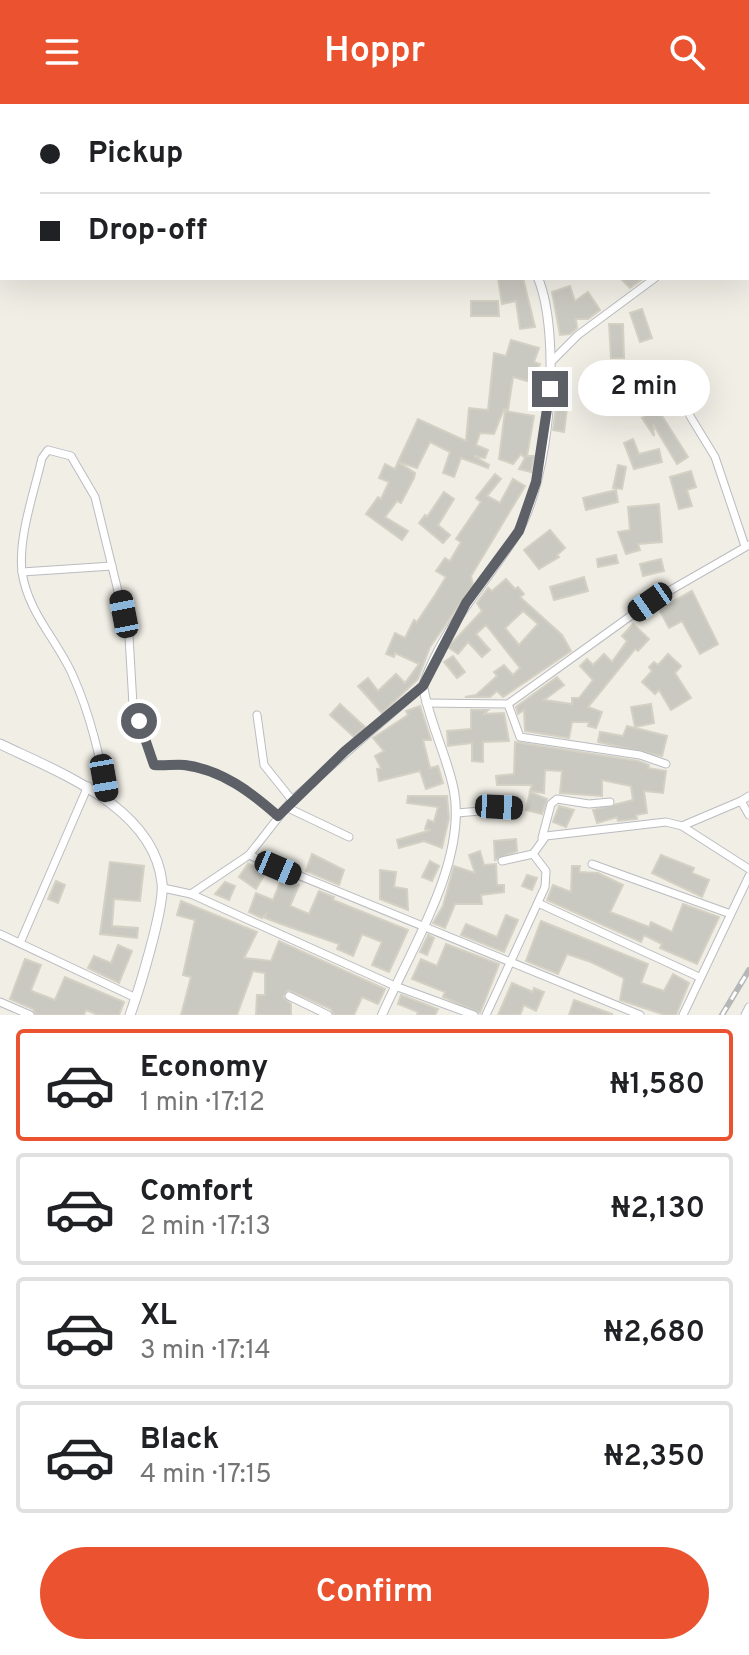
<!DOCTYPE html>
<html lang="en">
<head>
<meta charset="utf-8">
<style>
  body { margin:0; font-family:Overpass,sans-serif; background:#f2f2f2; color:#202124; height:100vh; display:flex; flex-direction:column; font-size:30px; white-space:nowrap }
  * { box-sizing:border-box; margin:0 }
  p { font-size:26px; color:#757577 }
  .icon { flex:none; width:44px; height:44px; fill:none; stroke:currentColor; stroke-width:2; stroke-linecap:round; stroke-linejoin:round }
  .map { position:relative; height:911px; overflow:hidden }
  .drawer { display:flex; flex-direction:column; background:#fff; flex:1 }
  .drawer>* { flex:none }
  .top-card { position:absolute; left:0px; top:0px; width:750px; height:176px; box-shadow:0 8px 32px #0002; display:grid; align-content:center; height:176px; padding:0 40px; background:#fff }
  .end { position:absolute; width:36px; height:36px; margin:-18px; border:10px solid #5d6066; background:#fff; box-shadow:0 0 0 4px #fff }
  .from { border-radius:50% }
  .bubble { position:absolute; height:56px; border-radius:28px; background:#fff; box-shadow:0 8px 32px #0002; font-size:26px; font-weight:600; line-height:56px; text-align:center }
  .car { position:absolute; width:24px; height:48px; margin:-24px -12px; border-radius:10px; box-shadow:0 0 6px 2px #0007; background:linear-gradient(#222 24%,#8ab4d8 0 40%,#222 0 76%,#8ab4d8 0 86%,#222 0) }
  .top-card b { display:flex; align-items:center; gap:28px; height:76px; font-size:30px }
  .top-card b+b { border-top:2px solid #e0e0e0 }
  .top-card i { width:20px; height:20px; background:#202124 }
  ul { padding:14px 0 0; list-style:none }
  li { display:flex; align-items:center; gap:24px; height:112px; margin:0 16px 12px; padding:0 24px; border:4px solid #e0e0e0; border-radius:8px }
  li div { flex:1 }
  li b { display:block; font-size:30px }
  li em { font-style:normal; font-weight:600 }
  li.selected { border-color:#eb5330 }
  li>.icon { width:72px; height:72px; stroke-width:1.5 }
  .primary-button { display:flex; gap:16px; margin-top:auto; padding:16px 40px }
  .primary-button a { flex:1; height:92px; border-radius:48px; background:#eb5330; color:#fff; font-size:32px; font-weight:600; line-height:92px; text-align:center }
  header { display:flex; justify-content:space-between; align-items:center; height:104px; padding:0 40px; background:#eb5330; color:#fff; font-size:36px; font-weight:600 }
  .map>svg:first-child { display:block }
  .building { fill:#cac9c1; stroke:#d4d1c4; stroke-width:2; fill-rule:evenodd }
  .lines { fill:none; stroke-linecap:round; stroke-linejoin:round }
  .minor-casing { stroke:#babcc1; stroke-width:9 }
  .tertiary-casing { stroke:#babcc1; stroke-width:10 }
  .secondary-casing { stroke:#bbbdc3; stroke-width:11 }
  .minor { stroke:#fff; stroke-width:7 }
  .tertiary { stroke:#fff; stroke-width:8 }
  .secondary { stroke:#fff; stroke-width:9 }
  .rail-casing { stroke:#b6b7b7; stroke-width:6 }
  .rail { stroke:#fff; stroke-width:3; stroke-dasharray:9; stroke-linecap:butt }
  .route { stroke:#5d6066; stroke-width:10 }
</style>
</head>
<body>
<header><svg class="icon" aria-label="menu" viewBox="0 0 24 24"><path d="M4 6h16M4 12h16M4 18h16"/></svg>Hoppr<svg class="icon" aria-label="search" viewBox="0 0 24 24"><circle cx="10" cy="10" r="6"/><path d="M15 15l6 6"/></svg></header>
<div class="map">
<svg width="749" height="911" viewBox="0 0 749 911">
  <rect width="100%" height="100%" fill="#f0eee5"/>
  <g class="building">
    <path d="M498,174H523L535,223L520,225L516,197L502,200Z"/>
    <path d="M620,174H644L630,184Z"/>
    <path d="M570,182L575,197L588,188L600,206L588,215H576L577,224L570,230L560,231L552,188Z"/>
    <path d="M471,197H498L499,212H471Z"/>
    <path d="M642,205L652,234L640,238L630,209Z"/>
    <path d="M609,220H623L624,254H611Z"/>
    <path d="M511,236L539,244L534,258L540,260L531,278L513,273L508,306L504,305L494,330L480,329L476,341L488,346L485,354L474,352L489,361L488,364L461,354L454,373L443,369L450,348L430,338L417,364L398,358L418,315L466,337L469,304L488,306L494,249L506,252Z"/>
    <path d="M556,302L567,304L564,328L553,326Z"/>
    <path d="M657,304L688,353L677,360L653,320L654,332L642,314Z"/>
    <path d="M505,307L534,312L527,352H534L531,368L519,365L525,354L521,350L513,360L499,355Z"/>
    <path d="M633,335L639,350L659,345L662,358L634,365L624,339Z"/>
    <path d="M398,358L415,369L414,374L401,399L397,397L385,413L408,427L402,436L366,410L378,393L381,395L389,378L379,374L385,360L395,365Z"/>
    <path d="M618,361L626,363L622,385L613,384Z"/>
    <path d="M691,367L696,383L687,386L692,402L679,405L670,373Z"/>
    <path d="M495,370L501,375L487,392L500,399L513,375L525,382L471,472L473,481L430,543L418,575L382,609L358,582L368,574L378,587L396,570L405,579L419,560L395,549L394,553L386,550L395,529L405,534L414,516L417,518L435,491L446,473L436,467L445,454L450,457L461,438L456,435L481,398L476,394Z"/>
    <path d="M616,386L618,398L586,406L583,394Z"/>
    <path d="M444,388L454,395L438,421L450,431L443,439L419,419L425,411L427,413Z"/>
    <path d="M659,400L662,438L638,440L640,446L626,450L618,428L630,426L628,403Z"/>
    <path d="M550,426L565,444L557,451L559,453L539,465L524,446Z"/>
    <path d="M616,451L618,459L598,463L597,455Z"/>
    <path d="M661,455L664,467L643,472L640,460Z"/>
    <path d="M584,473L588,487L554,496L550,483Z"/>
    <path d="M506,475L515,485L518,483L524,490L520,493L562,531L571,547L503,593L497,587L490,593H465L476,591L497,572L494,568L504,561L513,571L520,564L486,521L476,530L490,546L482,553L468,538L458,550L448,543L482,507L477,499L488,484L492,487ZM523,507L538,520L519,541L505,524Z"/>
    <path d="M692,487L718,540L700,550L682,517L669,524L659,505Z"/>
    <path d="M633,520L649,535L638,547L635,545L588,603L602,608L596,624L588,622L589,618H572L569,634L525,627L524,606L518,610L516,603L557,573L564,581L544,596L572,600V594H579L593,576L580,562L587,555L593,561L604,550L612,558L627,537L622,532Z"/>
    <path d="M668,550L681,562L675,569L691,594L671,606L659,586L655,590L642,578L652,567L649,563L654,558L658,561Z"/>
    <path d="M453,552L465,568L457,574L444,558Z"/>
    <path d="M340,600L365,623L354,633L330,611Z"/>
    <path d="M651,600L654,619L635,623L631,603Z"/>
    <path d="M420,602L431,636H423L430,664L438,662L443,679L426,685L420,667L379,677L377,665L381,664L375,652L384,647L373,634L408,611L406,607Z"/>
    <path d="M488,606L484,610L504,609L509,637L483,638V658L472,657V639L448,642L447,627L471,625V606Z"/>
    <path d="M627,622L667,632L662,652L598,638L600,628L623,632Z"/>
    <path d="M515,638L638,657L649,661L648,664L666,667L663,689L644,687L647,709L636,711L637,715L618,717L617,713L597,719L593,706L633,696L631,682L602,676V692L560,689L562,667L545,666L544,689L530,687L532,681H497L496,672L514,670Z"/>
    <path d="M530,688L547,695L542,710L526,706Z"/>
    <path d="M408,692H447L449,714L442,744L424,737L399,744L397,736L431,726L425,725L428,716L434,718L438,703L407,699Z"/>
    <path d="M559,702L574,706L566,723L553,718Z"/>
    <path d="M516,735L517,747L495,756L494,737Z"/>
    <path d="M480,747L484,761L496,760L497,781H504V788L481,791L482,800H455L445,824L433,819L443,802L454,762L475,769L469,751Z"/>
    <path d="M312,750L344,766L339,781L306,767Z"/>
    <path d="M661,751L694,764L692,769L709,776L702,793L652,769Z"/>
    <path d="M430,757L439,762L432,777L422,773Z"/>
    <path d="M110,758L144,762L140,797L114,795L112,822L138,824L137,834L100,830Z"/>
    <path d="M248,760L267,766L256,785L239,773Z"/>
    <path d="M572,762H580L579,768L598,769L623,781L610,808L649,823L651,818L672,828L683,800L719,813L697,860L660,844L662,840L644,831L641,838L547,796L553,781L571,788Z"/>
    <path d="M380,766L396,768L394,783L407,785L408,806L380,795Z"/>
    <path d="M527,771L537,774L532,786L522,782Z"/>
    <path d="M282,774L299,781L290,802L309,810L319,787L334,793L333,796L408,826L389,868L372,861L382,838L362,830L353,852L337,845L339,840L281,820L265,814L266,810L262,814L249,808L256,789L273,796Z"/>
    <path d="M56,777L65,781L58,799L48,795Z"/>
    <path d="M225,778L235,782L229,796L215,790Z"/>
    <path d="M181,797L257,828L244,854L271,857L279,837L385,885L378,900L362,893L354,911H334L331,905L288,886L283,893L291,900V911H256L257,891H265V869L253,867L237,911H181L191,873L183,871L195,816L177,811Z"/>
    <path d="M506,811L518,816L504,848L461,831L466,820L497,833Z"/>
    <path d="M541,817L648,860L641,879L664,887L673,870L689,879L676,911H665L620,896L624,874L591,858L567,850L558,870L526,857Z"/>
    <path d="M428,831L434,834L427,851L420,848Z"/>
    <path d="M446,840L499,860L480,909L443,893L445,888L412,875L421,855L437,862Z"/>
    <path d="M118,841L132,847L119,879L88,864L94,852L111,859Z"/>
    <path d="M25,855L41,861L31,886L34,888L55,896L65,873L124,898L119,911H98L86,906L84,911H36L33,905L10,895Z"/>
    <path d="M512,879L533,888L534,884L544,888L536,907L524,901L520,911H498Z"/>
    <path d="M401,891L438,905L435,911H417L418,908L398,900Z"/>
    <path d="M574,896L612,910V911H569Z"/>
  </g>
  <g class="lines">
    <g class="minor-casing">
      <g id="minor">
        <path d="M471,0L484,1"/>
        <path d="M658,0L659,2"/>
        <path d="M748,55H749"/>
        <path d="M552,257L578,231L655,174"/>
        <path d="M690,312L715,353L745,442"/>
        <path d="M22,468L112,462"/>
        <path d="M426,599L508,600L650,498L749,441"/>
        <path d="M508,600L520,633L640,651L666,660"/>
        <path d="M257,611L264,661L292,696"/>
        <path d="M749,692L741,697L749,711"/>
        <path d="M108,696C100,654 91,612 73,572C58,537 28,509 22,468C18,433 34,389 42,354L48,346L71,352L95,393L129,532L133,601L154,661C164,662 175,660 185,662C222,666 251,688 278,712"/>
        <path d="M286,703L349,733"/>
        <path d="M457,709L515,704"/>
        <path d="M682,722L741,697"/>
        <path d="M542,734L551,700L557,695L589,700L610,698"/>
        <path d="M533,750L546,732L666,718L682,722L749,765"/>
        <path d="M249,751L640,911"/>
        <path d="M592,760L728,809"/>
        <path d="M163,784L191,790L395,882L474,911"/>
        <path d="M191,790L249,751L292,696L423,582"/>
        <path d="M538,799L699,873"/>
        <path d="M0,830L136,894"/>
        <path d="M20,839L88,682"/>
        <path d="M289,892L328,911"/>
        <path d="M0,898L30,911"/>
        <path d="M486,911L545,783L546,767L533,750L502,757"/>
        <path d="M683,911L749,772"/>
        <path d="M745,911L749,903"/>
      </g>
    </g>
    <g class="tertiary-casing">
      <g id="tertiary">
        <path d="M484,0V2"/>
        <path d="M382,911C410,847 467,758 454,687C447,651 429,618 423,582C442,524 485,481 516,431C550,377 562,233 538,174"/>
      </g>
    </g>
    <g class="secondary-casing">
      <path id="secondary" d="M0,640C58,668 154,703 162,779C165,802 139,886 130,911"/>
    </g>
    <use href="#minor" class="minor"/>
    <use href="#tertiary" class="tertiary"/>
    <use href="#secondary" class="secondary"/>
    <g class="rail-casing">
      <path id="rail" d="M722,911L749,866"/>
    </g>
    <use href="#rail" class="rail"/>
  </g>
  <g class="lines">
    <path class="route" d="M139,617L154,661C164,662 175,660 185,661C222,666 251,688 278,712L345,647L423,582L466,499L519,427L536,378L550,285"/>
  </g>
</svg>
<i class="end from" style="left:139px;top:617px"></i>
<i class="end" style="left:550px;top:285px"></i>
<div class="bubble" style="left:578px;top:256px;width:132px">2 min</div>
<i class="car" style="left:650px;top:498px;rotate:235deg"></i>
<i class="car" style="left:124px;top:510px;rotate:349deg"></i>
<i class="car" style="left:104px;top:674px;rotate:170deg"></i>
<i class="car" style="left:499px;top:703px;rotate:93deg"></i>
<i class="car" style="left:278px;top:764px;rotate:113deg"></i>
<div class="top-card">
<b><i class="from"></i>Pickup</b>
<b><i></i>Drop-off</b>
</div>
</div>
<section class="drawer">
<ul>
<li class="selected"><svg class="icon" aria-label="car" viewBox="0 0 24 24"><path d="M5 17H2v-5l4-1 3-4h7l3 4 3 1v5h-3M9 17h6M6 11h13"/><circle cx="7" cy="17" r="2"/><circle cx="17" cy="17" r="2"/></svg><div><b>Economy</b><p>1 min · 17:12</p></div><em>₦1,580</em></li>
<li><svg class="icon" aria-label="car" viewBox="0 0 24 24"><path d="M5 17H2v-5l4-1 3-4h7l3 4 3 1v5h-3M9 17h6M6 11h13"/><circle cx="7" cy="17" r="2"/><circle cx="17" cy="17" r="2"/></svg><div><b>Comfort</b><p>2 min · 17:13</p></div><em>₦2,130</em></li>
<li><svg class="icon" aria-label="car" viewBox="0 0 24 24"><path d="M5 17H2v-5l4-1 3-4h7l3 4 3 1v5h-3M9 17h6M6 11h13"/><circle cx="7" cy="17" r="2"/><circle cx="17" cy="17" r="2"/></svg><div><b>XL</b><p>3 min · 17:14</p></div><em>₦2,680</em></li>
<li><svg class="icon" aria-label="car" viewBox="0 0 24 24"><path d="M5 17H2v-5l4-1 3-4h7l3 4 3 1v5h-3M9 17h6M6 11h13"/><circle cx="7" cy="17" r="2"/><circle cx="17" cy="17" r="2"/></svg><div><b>Black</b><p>4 min · 17:15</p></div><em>₦2,350</em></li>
</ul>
<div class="primary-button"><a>Confirm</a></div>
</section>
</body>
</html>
